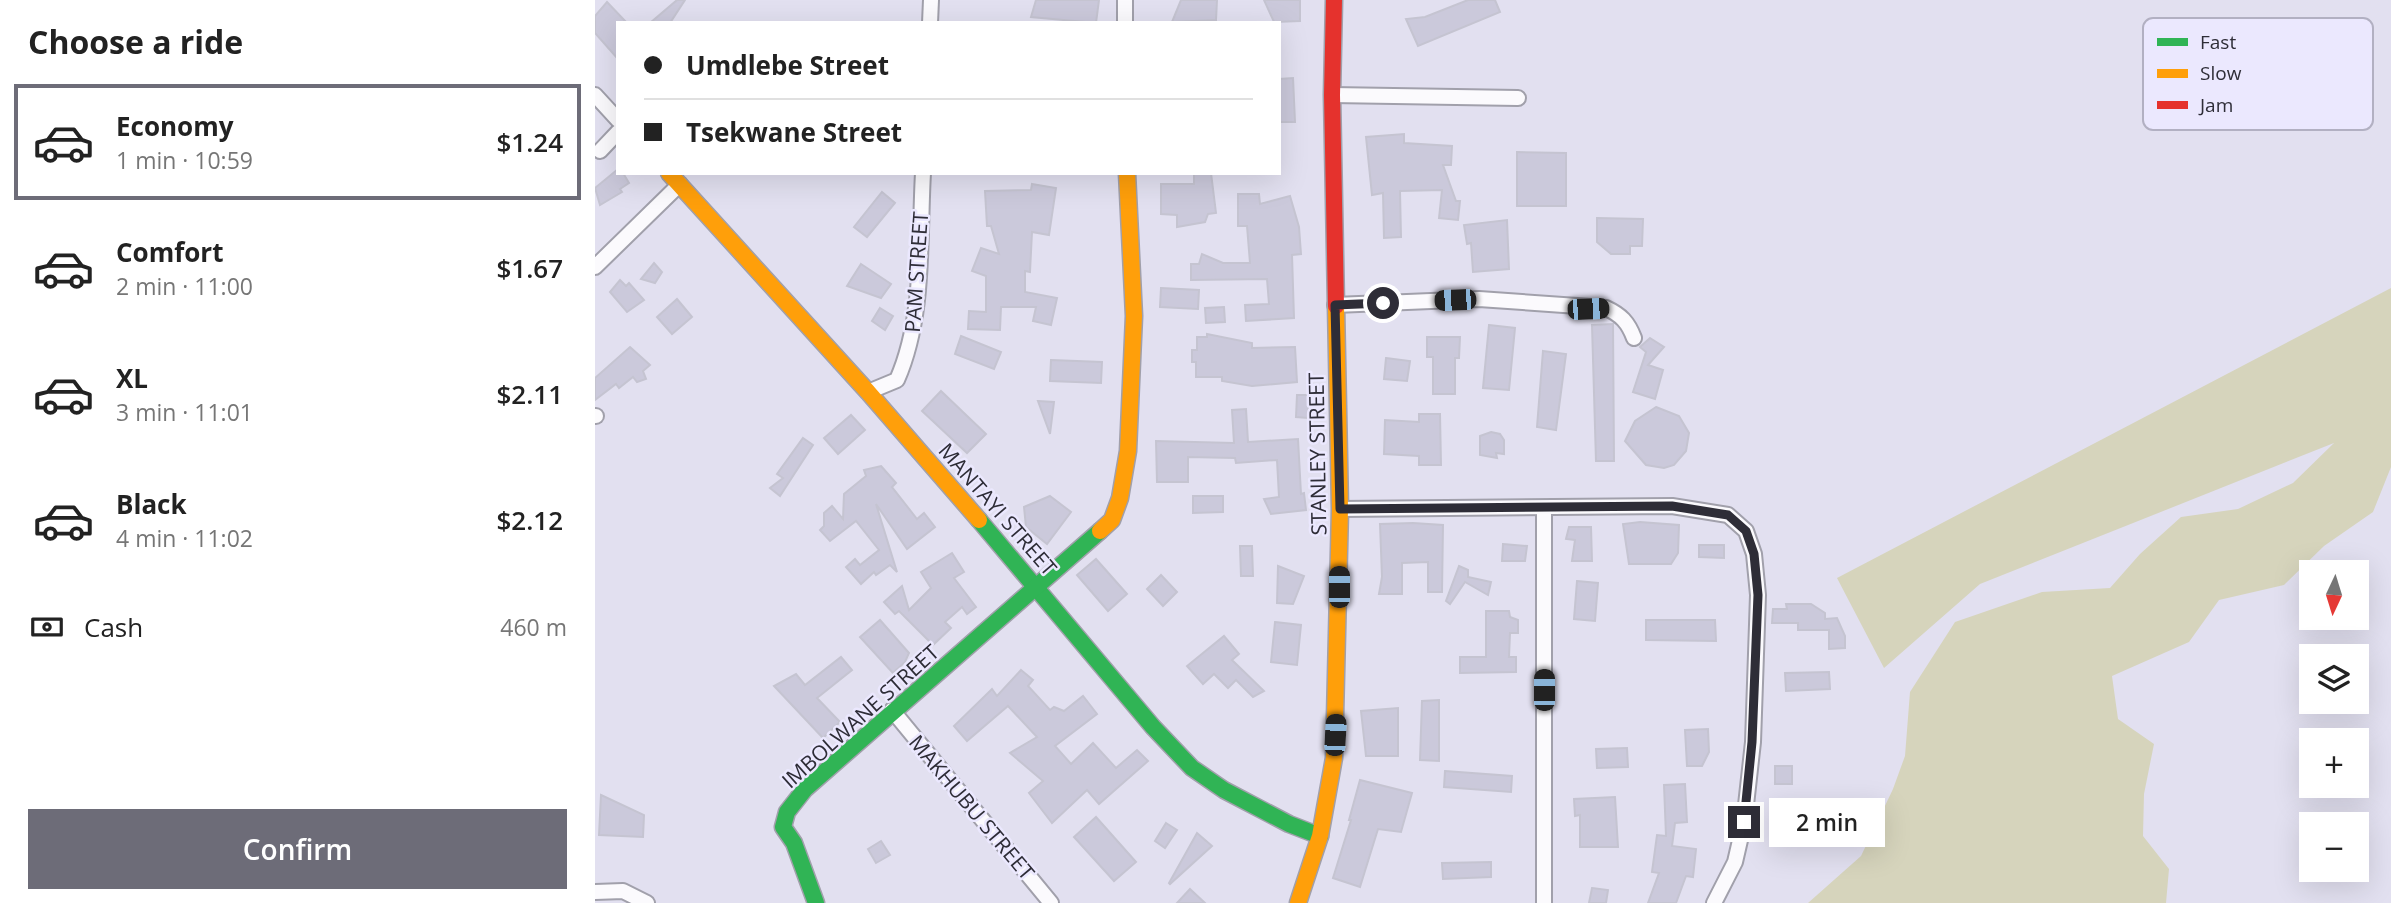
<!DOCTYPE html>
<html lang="en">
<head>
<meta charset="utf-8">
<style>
  body { margin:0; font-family:"Open Sans",sans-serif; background:#f2f2f2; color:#222; height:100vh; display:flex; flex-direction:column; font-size:26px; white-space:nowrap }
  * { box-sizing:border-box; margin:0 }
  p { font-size:23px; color:#767676 }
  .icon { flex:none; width:38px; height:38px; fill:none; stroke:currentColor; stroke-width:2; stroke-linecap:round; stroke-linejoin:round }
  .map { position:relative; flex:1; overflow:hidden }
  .side { display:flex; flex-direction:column; background:#fff; width:595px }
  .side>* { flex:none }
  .banner { position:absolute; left:21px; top:21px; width:665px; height:154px; border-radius:0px; box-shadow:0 7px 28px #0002; display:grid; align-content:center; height:154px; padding:0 28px; background:#fff }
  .needle { width:46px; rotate:184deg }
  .controls { position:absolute; left:1704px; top:560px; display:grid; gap:14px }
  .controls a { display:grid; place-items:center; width:70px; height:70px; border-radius:0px; background:#fff; box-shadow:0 7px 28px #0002; font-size:35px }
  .end { position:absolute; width:32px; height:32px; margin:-16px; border:9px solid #2e2d37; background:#fff; box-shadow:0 0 0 4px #fff }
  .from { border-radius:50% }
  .bubble { position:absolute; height:49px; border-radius:0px; background:#fff; box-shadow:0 7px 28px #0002; font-size:23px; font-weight:600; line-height:49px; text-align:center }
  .car { position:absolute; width:21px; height:42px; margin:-21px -10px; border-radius:9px; box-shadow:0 0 5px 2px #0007; background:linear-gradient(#222 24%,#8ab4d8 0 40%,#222 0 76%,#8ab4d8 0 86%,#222 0) }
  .banner b { display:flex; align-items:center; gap:24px; height:66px; font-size:26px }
  .banner b+b { border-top:2px solid #e0e0e0 }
  .banner i { width:18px; height:18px; background:#222 }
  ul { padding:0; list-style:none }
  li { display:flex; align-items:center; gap:21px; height:116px; margin:0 14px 10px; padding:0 14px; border:4px solid transparent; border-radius:0px }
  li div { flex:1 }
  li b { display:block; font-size:26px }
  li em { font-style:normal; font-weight:600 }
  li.active { border-color:#6d6c78 }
  li>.icon { width:63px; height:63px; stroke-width:1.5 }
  h2 { padding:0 28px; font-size:32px; line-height:84px }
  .pay { display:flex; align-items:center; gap:18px; height:77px; padding:0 28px; font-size:26px }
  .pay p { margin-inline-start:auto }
  .action { display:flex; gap:14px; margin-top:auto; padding:14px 28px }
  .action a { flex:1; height:80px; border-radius:0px; background:#6d6c78; color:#fff; font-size:28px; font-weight:600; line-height:80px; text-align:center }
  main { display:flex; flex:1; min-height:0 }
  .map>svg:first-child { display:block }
  .green { fill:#d6d4bc }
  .building { fill:#cbc9db; stroke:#c5c4d1; stroke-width:2 }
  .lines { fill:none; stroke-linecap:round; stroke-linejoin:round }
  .street-casing { stroke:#a1a0ab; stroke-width:18 }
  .fast-casing { stroke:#a1a0ab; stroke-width:19 }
  .slow-casing { stroke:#a1a0ab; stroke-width:19 }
  .jam-casing { stroke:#a1a0ab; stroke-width:19 }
  .street { stroke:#fbfafd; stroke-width:14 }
  .fast { stroke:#30b455; stroke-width:16 }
  .slow { stroke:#ff9f0a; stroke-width:16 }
  .jam { stroke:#e5322d; stroke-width:16 }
  .route { stroke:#2e2d37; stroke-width:9 }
  .labels { text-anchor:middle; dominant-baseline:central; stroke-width:5; stroke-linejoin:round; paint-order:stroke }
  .street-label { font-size:21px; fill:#2e2d37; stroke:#ebe8fe }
  .key { fill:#ebe8fe; stroke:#b2b0c2; stroke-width:2 }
  .key-label { font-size:19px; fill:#2e2d37 }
</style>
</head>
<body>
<main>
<section class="side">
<h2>Choose a ride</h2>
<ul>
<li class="active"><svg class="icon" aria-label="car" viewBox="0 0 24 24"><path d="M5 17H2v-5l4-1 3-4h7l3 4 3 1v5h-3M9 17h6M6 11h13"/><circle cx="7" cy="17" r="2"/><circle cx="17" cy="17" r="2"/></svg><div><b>Economy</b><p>1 min · 10:59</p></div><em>$1.24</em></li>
<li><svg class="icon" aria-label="car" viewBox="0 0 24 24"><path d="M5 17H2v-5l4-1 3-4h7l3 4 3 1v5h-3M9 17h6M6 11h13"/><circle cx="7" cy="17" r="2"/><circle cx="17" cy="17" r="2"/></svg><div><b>Comfort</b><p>2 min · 11:00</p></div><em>$1.67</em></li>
<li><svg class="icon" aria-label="car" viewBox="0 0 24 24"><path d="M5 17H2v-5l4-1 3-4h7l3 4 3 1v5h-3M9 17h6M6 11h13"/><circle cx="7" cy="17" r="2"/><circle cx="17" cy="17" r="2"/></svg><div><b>XL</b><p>3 min · 11:01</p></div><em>$2.11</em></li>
<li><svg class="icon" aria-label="car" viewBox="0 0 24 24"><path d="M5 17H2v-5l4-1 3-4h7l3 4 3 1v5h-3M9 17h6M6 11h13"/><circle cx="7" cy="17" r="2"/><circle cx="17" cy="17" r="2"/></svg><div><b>Black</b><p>4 min · 11:02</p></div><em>$2.12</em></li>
</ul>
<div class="pay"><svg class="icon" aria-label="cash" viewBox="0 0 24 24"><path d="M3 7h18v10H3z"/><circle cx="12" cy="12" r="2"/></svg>Cash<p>460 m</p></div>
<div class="action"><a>Confirm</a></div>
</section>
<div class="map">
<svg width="1796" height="903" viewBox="0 0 1796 903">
  <rect width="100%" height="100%" fill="#e2e0f0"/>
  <path class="green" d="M1796,288V467L1778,512L1729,546L1689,585L1624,600L1594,642L1517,676L1523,719L1559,744L1549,794L1548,836L1574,869L1571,903H1213L1266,856L1298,789L1310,756L1315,692L1360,622L1447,592L1515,588L1545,554L1586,517L1643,509L1698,483L1739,443L1385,584L1289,668L1242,578Z"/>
  <g class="building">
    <path d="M82,0H90L75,23H55Z"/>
    <path d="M441,0H504L501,23L436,17Z"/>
    <path d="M586,0H622L621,20L577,22Z"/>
    <path d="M669,0H705V21L679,22Z"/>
    <path d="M873,0H900L905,12L823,46L811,19L830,17Z"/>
    <path d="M12,2L32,23H23V59L0,33V16Z"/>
    <path d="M698,78L700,122H684V79Z"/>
    <path d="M809,134V143L857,146L856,165H848L861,201H865L863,220L844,218L847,190L805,191L806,237L789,238L788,193L777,195L771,137Z"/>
    <path d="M922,152L971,153V206H922Z"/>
    <path d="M23,169V173H28L34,183L25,189L27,192L5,205L0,188Z"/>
    <path d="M599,173H616L621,213L613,214L610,222L582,227V215L566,214V184H599Z"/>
    <path d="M437,184L461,188L454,235L437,232L435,272L430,271V292L462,298L456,325L438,321L441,307H406L405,330L373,329L374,311L391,312V276L377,271L386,248L404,254L396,226H392L390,191L436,190Z"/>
    <path d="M287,192L300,203L272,237L259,227Z"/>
    <path d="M643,194H664L665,204L695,196L704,227L706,254L697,255L699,318L651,321L650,305L674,304L672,279L596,280V264H604L607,254L628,263H655L652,226H643Z"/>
    <path d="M1002,218L1048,219L1047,246H1035V254H1016L1002,242Z"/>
    <path d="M912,220L914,269L878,272L876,243L872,244L869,225Z"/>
    <path d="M59,263L67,272L60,283L46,279Z"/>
    <path d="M266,264L296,284L286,298L252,286Z"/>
    <path d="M25,280L31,286L34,283L49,300L32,312L15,292Z"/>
    <path d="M566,288L604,290L603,309L565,307Z"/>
    <path d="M82,299L97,317L77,334L62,317Z"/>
    <path d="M629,307L630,322L611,323L610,308Z"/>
    <path d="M285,308L298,316L290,330L277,321Z"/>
    <path d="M1018,324L1019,461H1001L997,325Z"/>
    <path d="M894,325L920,328L914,390L888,388Z"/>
    <path d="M612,334L657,343V348L700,347L702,382L657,386L627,381V377H601V362H597V350H602V337H612Z"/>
    <path d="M366,336L406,352L399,369L360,354Z"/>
    <path d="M832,337H865L864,358H860V394H838V357H832Z"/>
    <path d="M1055,338L1069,347L1053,365L1068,370L1060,399L1038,392L1051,352L1045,347Z"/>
    <path d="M35,347L55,365L48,371L51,379L42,382L38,377L24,388L21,384L0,400V378Z"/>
    <path d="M948,351L971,354L961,430L942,427Z"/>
    <path d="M791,358L815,361L812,381L789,379Z"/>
    <path d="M456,360L507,362L506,383L455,381Z"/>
    <path d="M346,391L391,434L372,453L327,411Z"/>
    <path d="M702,395H714L713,418L701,417Z"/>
    <path d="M443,401L459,402L455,434Z"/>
    <path d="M1061,407L1084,416L1094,433L1091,451L1079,465L1069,468L1051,465L1030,441L1040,421Z"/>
    <path d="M651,409L653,442L703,439L706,494L709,493L711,510L676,514L669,499L684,497L682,460L641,463L640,458L593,457V482H562L561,441L639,443L637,410Z"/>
    <path d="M824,414H845L846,465H824V456L789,454L790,420L824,422Z"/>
    <path d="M256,415L270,430L243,454L229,438Z"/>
    <path d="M896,432L905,434L909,440V454L901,453L902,458L885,455V436Z"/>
    <path d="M208,438L218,445L185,496L175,488L188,478L182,474Z"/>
    <path d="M286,466L301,483L297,487L322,519L329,513L340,527L312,549L281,504L302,572L295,565L281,575L279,572L266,584L251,567L260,559L265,565L284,550L261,521L235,541L225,530L229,526V513L237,506L248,519L249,494L271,476L269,470Z"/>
    <path d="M455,496L476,512L452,544L431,527L429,507Z"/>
    <path d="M598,496H628V512L598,513Z"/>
    <path d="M1045,522L1084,525L1083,553L1076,564H1034L1028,524Z"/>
    <path d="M818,523L848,525L847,592H833V562L807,563V594H784L787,577L785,524Z"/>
    <path d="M974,527H996L997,561H977L980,540L971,539Z"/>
    <path d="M908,544L932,546L930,561H907Z"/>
    <path d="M1104,545H1129V558L1104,557Z"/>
    <path d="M645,546H657L658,576H646Z"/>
    <path d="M357,553L369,572L359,578L381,607L372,614L367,607L350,622L356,628L338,645L304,611L300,614L289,602L307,586L314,610L336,588L326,572Z"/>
    <path d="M501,559L532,594L513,611L482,575Z"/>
    <path d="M683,566L709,576L698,604L682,603Z"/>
    <path d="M864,566L873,570V577L896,582L893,595L870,582L855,604L851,601Z"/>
    <path d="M566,575L582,592L568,606L552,589Z"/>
    <path d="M982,581L1003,583L1000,621L979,619Z"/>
    <path d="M1191,604H1216L1230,613V619L1242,618L1250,636V648L1234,649V630H1203V623H1177L1178,609H1192Z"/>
    <path d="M891,611H914L915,617L923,620V633H915L914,657H921V672L865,673V657H891Z"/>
    <path d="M285,620L314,653L310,662L298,673L265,637Z"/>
    <path d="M1051,620H1120L1121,641L1051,640Z"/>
    <path d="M680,622L706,625L702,665L676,662Z"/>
    <path d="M629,636L644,654L637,660L669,691L658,697L641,680L633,688L619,674L608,684L592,666Z"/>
    <path d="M246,657L257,670L222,698L245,722L228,738L179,686L201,674L210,685Z"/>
    <path d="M426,670L438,680L433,686L455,710L459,707L469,711L488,696L502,714L460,746L476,764L498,743L521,768L542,750L553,761L504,804L492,790L457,823L434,793L448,781L415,753L442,737L413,706L372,741L359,726L397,689L402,696Z"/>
    <path d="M1234,672L1235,689L1191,691L1190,673Z"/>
    <path d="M844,700V761L825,760L827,701Z"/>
    <path d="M803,708V756H771L766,711Z"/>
    <path d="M1113,729L1114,752L1107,766H1092L1090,730Z"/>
    <path d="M1032,748L1033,767L1002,768L1001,749Z"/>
    <rect x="1180" y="766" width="17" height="18"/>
    <path d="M850,771L917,776L916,792L849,787Z"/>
    <path d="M765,780L817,793L806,832L783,829L765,887L738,878L756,820H754Z"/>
    <path d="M1090,784L1092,822L1080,823L1077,846L1101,849L1098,877L1091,876L1081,903H1053L1064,873L1057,872L1062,835L1071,836L1069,785Z"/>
    <path d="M6,795L49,815L48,837L4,835Z"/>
    <path d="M1020,797L1023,847H985V815L980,816L979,799Z"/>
    <path d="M501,817L541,862L519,881L479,837Z"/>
    <path d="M571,823L582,830L570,848L560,841Z"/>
    <path d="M602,833L617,846L575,884L574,883Z"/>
    <path d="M286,841L295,855L281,863L273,849Z"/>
    <path d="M896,862V877L848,879L847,863Z"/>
    <path d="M997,888L1013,890L1011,903H994Z"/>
    <path d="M595,889L610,903H582Z"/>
  </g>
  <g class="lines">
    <g class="street-casing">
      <g id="street">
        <path d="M530,0V23"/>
        <path d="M335,23L336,0"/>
        <path d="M0,95L23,120"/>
        <path d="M737,95L923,98"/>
        <path d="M5,151L23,132"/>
        <path d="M0,267L85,184"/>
        <path d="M740,305L884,299L1011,308C1026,315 1033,322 1039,338"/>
        <path d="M273,392L302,380C330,316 324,242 328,173"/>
        <path d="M0,416H1"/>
        <path d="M745,509L1077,506L1133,515L1151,531L1159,554L1163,595L1158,742L1149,823L1140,862L1119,903"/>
        <path d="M949,509V903"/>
        <path d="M297,710L456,903"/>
        <path d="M0,892L28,891L52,903"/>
      </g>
    </g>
    <g class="fast-casing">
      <g id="fast">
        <path d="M384,520L558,727L597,768L629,790L694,824L725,836"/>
        <path d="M221,903L199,843L188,827L192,812L210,789L505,531"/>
      </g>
    </g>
    <g class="slow-casing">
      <g id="slow">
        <path d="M74,173L273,392L384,520"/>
        <path d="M505,531L517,520L525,498L533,451L539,316L532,173"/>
        <path d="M703,903L725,836L739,758L745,509L741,306"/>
      </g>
    </g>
    <g class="jam-casing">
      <path id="jam" d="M739,0L737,95L741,306"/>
    </g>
    <use href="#street" class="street"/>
    <use href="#fast" class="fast"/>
    <use href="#slow" class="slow"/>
    <use href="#jam" class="jam"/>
  </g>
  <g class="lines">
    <path class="route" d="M788,303L740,305L745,509L1077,506L1133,515L1151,531L1159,554L1163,595L1157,742L1149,822"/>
  </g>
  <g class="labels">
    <g class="street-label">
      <text transform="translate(321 272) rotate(-86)">PAM STREET</text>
      <text transform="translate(722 454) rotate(-91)">STANLEY STREET</text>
      <text transform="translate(403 509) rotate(49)">MANTAYI STREET</text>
      <text transform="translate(265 716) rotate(-42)">IMBOLWANE STREET</text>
      <text transform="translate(377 807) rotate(50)">MAKHUBU STREET</text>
    </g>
  </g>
  <rect x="1548" y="18" width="230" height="112" rx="10" class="key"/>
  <rect x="1562" y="38" width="31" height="8" fill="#30b455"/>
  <rect x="1562" y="69" width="31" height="9" fill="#ff9f0a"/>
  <rect x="1562" y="101" width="31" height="8" fill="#e5322d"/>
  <g class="key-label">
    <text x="1605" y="49">Fast</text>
    <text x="1605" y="80">Slow</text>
    <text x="1605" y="112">Jam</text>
  </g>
</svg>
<div class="controls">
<a><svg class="needle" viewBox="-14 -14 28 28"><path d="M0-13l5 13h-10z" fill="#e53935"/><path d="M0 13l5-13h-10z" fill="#767676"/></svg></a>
<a><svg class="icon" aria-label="layers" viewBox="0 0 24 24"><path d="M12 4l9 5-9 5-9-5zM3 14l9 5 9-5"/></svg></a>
<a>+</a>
<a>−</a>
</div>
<i class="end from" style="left:788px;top:303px"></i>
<i class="end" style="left:1149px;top:822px"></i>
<div class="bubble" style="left:1174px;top:798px;width:116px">2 min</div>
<i class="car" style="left:860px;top:300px;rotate:268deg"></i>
<i class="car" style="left:993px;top:309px;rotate:88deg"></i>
<i class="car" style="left:744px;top:587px;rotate:0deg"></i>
<i class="car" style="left:949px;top:690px;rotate:0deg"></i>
<i class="car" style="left:740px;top:735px;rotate:3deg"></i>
<div class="banner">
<b><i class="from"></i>Umdlebe Street</b>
<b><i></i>Tsekwane Street</b>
</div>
</div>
</main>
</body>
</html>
